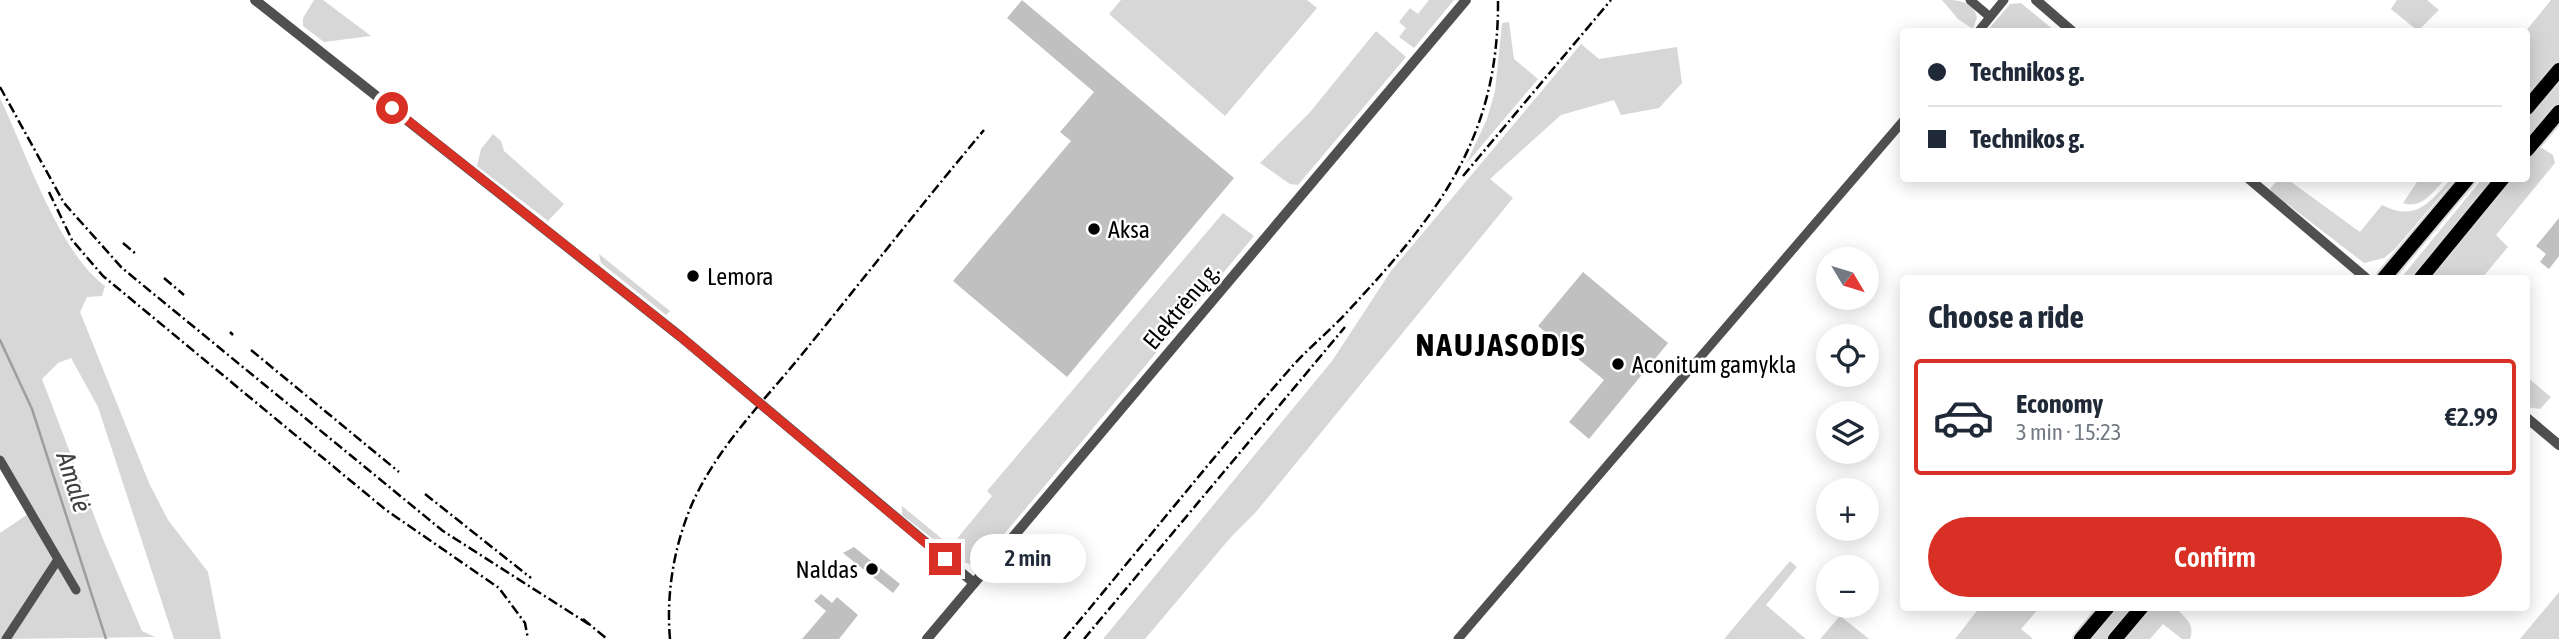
<!DOCTYPE html>
<html lang="en">
<head>
<meta charset="utf-8">
<style>
  body { margin:0; font-family:"Asap Condensed",sans-serif; background:#f6f6f7; color:#1f2937; height:100vh; display:flex; flex-direction:column; font-size:26px; white-space:nowrap }
  * { box-sizing:border-box; margin:0 }
  p { font-size:23px; color:#747a83 }
  .icon { flex:none; width:38px; height:38px; fill:none; stroke:currentColor; stroke-width:2; stroke-linecap:round; stroke-linejoin:round }
  .map { position:relative; flex:1; overflow:hidden }
  .side { position:absolute; left:1900px; top:275px; width:630px; height:336px; display:flex; flex-direction:column; background:#fff; border-radius:7px; box-shadow:0 4px 18px #0003 }
  .side>* { flex:none }
  .guide { position:absolute; left:1900px; top:28px; width:630px; height:154px; border-radius:7px; box-shadow:0 4px 18px #0003; display:grid; align-content:center; height:154px; padding:0 28px; background:#fff }
  .needle { width:46px; rotate:128deg }
  .tools { position:absolute; left:1816px; top:247px; display:grid; gap:14px }
  .tools a { display:grid; place-items:center; width:63px; height:63px; border-radius:50%; background:#fff; box-shadow:0 4px 18px #0003; font-size:35px }
  .end { position:absolute; width:32px; height:32px; margin:-16px; border:9px solid #d93025; background:#fff; box-shadow:0 0 0 4px #fff }
  .from { border-radius:50% }
  .bubble { position:absolute; height:49px; border-radius:24px; background:#fff; box-shadow:0 4px 18px #0003; font-size:23px; font-weight:600; line-height:49px; text-align:center }
  .guide b { display:flex; align-items:center; gap:24px; height:66px; font-size:26px }
  .guide b+b { border-top:2px solid #e0e1e3 }
  .guide i { width:18px; height:18px; background:#1f2937 }
  ul { padding:0; list-style:none }
  li { display:flex; align-items:center; gap:21px; height:116px; margin:0 14px 10px; padding:0 14px; border:4px solid #e0e1e3; border-radius:7px }
  li div { flex:1 }
  li b { display:block; font-size:26px }
  li em { font-style:normal; font-weight:600 }
  li.selected { border-color:#d93025 }
  li>.icon { width:63px; height:63px; stroke-width:1.5 }
  h2 { padding:0 28px; font-size:32px; line-height:84px }
  .button { display:flex; gap:14px; margin-top:auto; padding:14px 28px }
  .button a { flex:1; height:80px; border-radius:42px; background:#d93025; color:#fff; font-size:28px; font-weight:600; line-height:80px; text-align:center }
  .map>svg:first-child { display:block }
  .green { fill:#d7d7d7 }
  .lines { fill:none; stroke-linecap:round; stroke-linejoin:round }
  .stream { stroke:#9e9e9e; stroke-width:2.5 }
  .building { fill:#c0c0c0 }
  .primary-casing { stroke:#dbdbdb; stroke-width:18 }
  .minor { stroke:#505050; stroke-width:9 }
  .tertiary { stroke:#505050; stroke-width:10 }
  .primary { stroke:#000; stroke-width:14 }
  .rail { stroke:#000; stroke-width:2.5; stroke-dasharray:10 3.5 2 3.5; stroke-linecap:butt }
  .route { stroke:#d93025; stroke-width:9 }
  .poi-dot { fill:#000; stroke:#fff; stroke-width:2.5 }
  .labels { text-anchor:middle; dominant-baseline:central; stroke-width:5; stroke-linejoin:round; paint-order:stroke }
  .poi-label { font-size:24px; fill:#000; stroke:#fff; text-anchor:start }
  .street-label { font-size:24px; fill:#000; stroke:#fff }
  .water-label { font-size:26px; font-style:italic; fill:#3f3f3f; stroke:#fff }
  .district-label { font-size:32px; font-weight:bold; letter-spacing:2px; fill:#000; stroke:#fff }
</style>
</head>
<body>
<div class="map">
<svg width="2559" height="639" viewBox="0 0 2559 639">
  <rect width="100%" height="100%" fill="#fff"/>
  <g class="green">
    <path d="M314,0H323L371,36L324,42L303,26V18Z"/>
    <path d="M1121,0H1307L1317,8L1225,116L1109,14Z"/>
    <path d="M1429,0H1454L1414,48L1399,37L1406,28L1399,22L1410,8L1418,14Z"/>
    <path d="M1942,0C1958,0 1972,0 1977,17L1973,29L1958,19Z"/>
    <path d="M2397,0H2427L2439,10L2418,31L2391,9Z"/>
    <path d="M2551,0H2559V61L2527,93L2525,32Z"/>
    <path d="M2021,3L2055,31H1987L2010,4Z"/>
    <path d="M1509,22L1514,59L1538,79L1466,164L1487,119L1495,91L1502,23Z"/>
    <path d="M1376,31L1406,57L1298,185L1290,184L1260,163L1311,111Z"/>
    <path d="M1581,44L1599,59L1677,47L1682,83L1659,108L1621,115L1614,100L1561,115L1490,179L1513,198L1256,512L1231,537L1145,639H1103L1332,361L1391,271Z"/>
    <path d="M2559,80V103L2527,142V118Z"/>
    <path d="M0,98C25,150 59,253 105,286L102,296L87,297L80,312L149,483L168,520L208,572L221,639H174L98,407L71,358L58,363L42,379L103,539L142,631L155,637L0,639V533L31,512L0,460Z"/>
    <path d="M493,134L501,141L504,151L564,204L548,221L477,166L481,149Z"/>
    <path d="M2542,148L2553,155L2555,163L2496,235L2508,247L2482,278H2432L2510,179L2527,178C2527,164 2526,151 2542,148Z"/>
    <path d="M2278,179H2287L2360,232L2382,205C2416,222 2429,203 2451,179H2455L2395,249L2384,258L2364,263L2273,193L2270,189Z"/>
    <path d="M2419,179H2445C2434,191 2421,210 2403,203Z"/>
    <path d="M2482,179H2496L2411,278H2401Z"/>
    <path d="M1223,213L1254,236L985,557L970,564L963,562L902,515V506L951,546L992,496L987,491Z"/>
    <path d="M599,254L670,311L666,315L601,263Z"/>
    <path d="M2527,377L2551,397L2540,409L2527,407Z"/>
    <path d="M1790,561L1797,567L1766,605L1806,639H1724Z"/>
    <path d="M2559,592V639H2520Z"/>
    <path d="M1980,607H2040L2021,629L2033,639H1955Z"/>
    <path d="M2115,607H2134L2107,639H2089Z"/>
    <path d="M2151,607H2174C2184,616 2196,624 2190,639H2182L2163,624L2150,639H2124Z"/>
    <path d="M1840,616L1868,638L1869,639H1820Z"/>
  </g>
  <g class="lines">
    <path class="stream" d="M0,340L32,409L106,639"/>
  </g>
  <g class="building">
    <path d="M1022,0L1234,178L1067,377L953,281L1071,141L1060,132L1094,92L1007,18Z"/>
    <path d="M2559,218V256L2549,269L2540,262L2546,254L2536,246Z"/>
    <path d="M1583,272L1668,343L1589,439L1569,422L1604,380L1538,326Z"/>
    <path d="M854,547L900,584L893,593L843,553Z"/>
    <path d="M821,594L832,603L837,597L858,615L839,639H802L826,611L814,601Z"/>
  </g>
  <g class="lines">
    <g class="primary-casing">
      <g id="primary">
        <path d="M2527,108L2559,70"/>
        <path d="M2527,150L2559,112"/>
        <path d="M2384,278L2468,178"/>
        <path d="M2421,278L2503,178"/>
        <path d="M2081,639L2108,607"/>
        <path d="M2115,639L2142,607"/>
      </g>
    </g>
    <g class="minor">
      <path d="M1970,0L1990,17"/>
      <path d="M1978,32L2004,0"/>
      <path d="M0,460L76,590"/>
      <path d="M6,639L57,561"/>
      <path d="M1458,639L1904,120"/>
    </g>
    <g class="tertiary">
      <path d="M255,0L681,337L974,583"/>
      <path d="M2036,0L2073,32"/>
      <path d="M2248,178L2366,278"/>
      <path d="M2527,418L2559,445"/>
      <path d="M927,639L1466,0"/>
    </g>
    <use href="#primary" class="primary"/>
    <g class="rail">
      <path d="M0,87L64,203L122,268L443,531L590,625"/>
      <path d="M1463,176L1611,0"/>
      <path d="M49,192L72,240L103,276L386,510L499,588L525,623L528,639"/>
      <path d="M123,243L136,254"/>
      <path d="M164,278L184,295"/>
      <path d="M230,332L233,335"/>
      <path d="M251,350L399,472"/>
      <path d="M425,494L531,578"/>
      <path d="M583,619L607,639"/>
      <path d="M670,639C666,593 674,546 692,504C717,448 761,404 799,358C861,282 921,205 984,130"/>
      <path d="M1064,639C1139,550 1212,458 1289,370C1307,349 1330,331 1349,310C1439,213 1499,138 1498,0"/>
      <path d="M1084,639L1345,327"/>
    </g>
  </g>
  <g class="lines">
    <path class="route" d="M392,108L681,337L945,559"/>
  </g>
  <g class="poi-dot">
    <circle cx="1094" cy="229" r="7"/>
    <circle cx="693" cy="276" r="7"/>
    <circle cx="1618" cy="364" r="7"/>
    <circle cx="872" cy="569" r="7"/>
  </g>
  <g class="labels">
    <g class="poi-label">
      <text x="1108" y="229">Aksa</text>
      <text x="707" y="276">Lemora</text>
      <text x="1632" y="364">Aconitum gamykla</text>
      <text x="858" y="569" text-anchor="end">Naldas</text>
    </g>
    <g class="street-label">
      <text transform="translate(1181 306) rotate(-50)">Elektrėnų g.</text>
    </g>
    <g class="water-label">
      <text transform="translate(74 482) rotate(72)">Amalė</text>
    </g>
    <g class="district-label">
      <text x="1501" y="344">NAUJASODIS</text>
    </g>
  </g>
</svg>
<div class="tools">
<a><svg class="needle" viewBox="-14 -14 28 28"><path d="M0-13l5 13h-10z" fill="#e53935"/><path d="M0 13l5-13h-10z" fill="#747a83"/></svg></a>
<a><svg class="icon" aria-label="locate" viewBox="0 0 24 24"><circle cx="12" cy="12" r="6"/><path d="M12 2v4M12 18v4M2 12h4M18 12h4"/></svg></a>
<a><svg class="icon" aria-label="layers" viewBox="0 0 24 24"><path d="M12 4l9 5-9 5-9-5zM3 14l9 5 9-5"/></svg></a>
<a>+</a>
<a>−</a>
</div>
<i class="end from" style="left:392px;top:108px"></i>
<i class="end" style="left:945px;top:559px"></i>
<div class="bubble" style="left:970px;top:534px;width:116px">2 min</div>
<div class="guide">
<b><i class="from"></i>Technikos g.</b>
<b><i></i>Technikos g.</b>
</div>
<section class="side">
<h2>Choose a ride</h2>
<ul>
<li class="selected"><svg class="icon" aria-label="car" viewBox="0 0 24 24"><path d="M5 17H2v-5l4-1 3-4h7l3 4 3 1v5h-3M9 17h6M6 11h13"/><circle cx="7" cy="17" r="2"/><circle cx="17" cy="17" r="2"/></svg><div><b>Economy</b><p>3 min · 15:23</p></div><em>€2.99</em></li>
</ul>
<div class="button"><a>Confirm</a></div>
</section>
</div>
</body>
</html>
